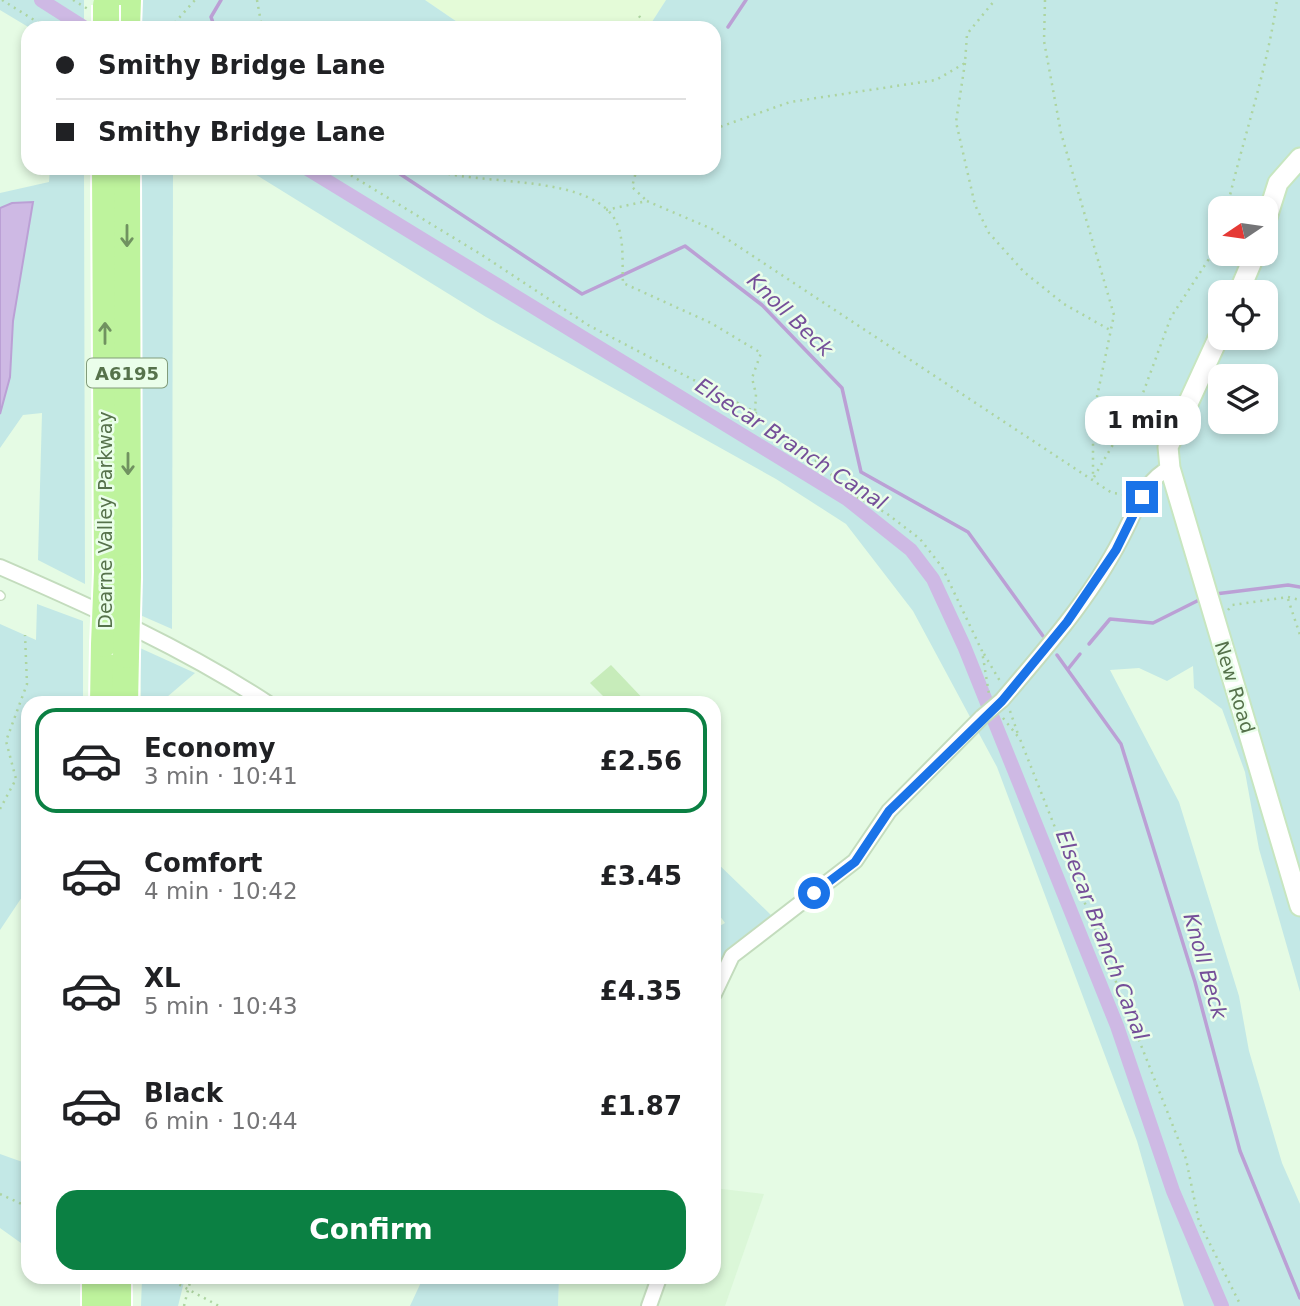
<!DOCTYPE html>
<html lang="en">
<head>
<meta charset="utf-8">
<style>
  body { margin:0; font-family:"DejaVu Sans",sans-serif; background:#f2f2f2; color:#202124; height:100vh; display:flex; flex-direction:column; font-size:26px; white-space:nowrap }
  * { box-sizing:border-box; margin:0 }
  p { font-size:23px; color:#757577 }
  .icon { flex:none; width:38px; height:38px; fill:none; stroke:currentColor; stroke-width:2; stroke-linecap:round; stroke-linejoin:round }
  .map { position:relative; flex:1; overflow:hidden }
  .panel { position:absolute; left:21px; top:696px; width:700px; height:588px; display:flex; flex-direction:column; background:#fff; border-radius:21px; box-shadow:0 4px 10px #0003 }
  .panel>* { flex:none }
  .banner { position:absolute; left:21px; top:21px; width:700px; height:154px; border-radius:21px; box-shadow:0 4px 10px #0003; display:grid; align-content:center; height:154px; padding:0 35px; background:#fff }
  .needle { width:46px; rotate:257deg }
  .controls { position:absolute; left:1208px; top:196px; display:grid; gap:14px }
  .controls a { display:grid; place-items:center; width:70px; height:70px; border-radius:14px; background:#fff; box-shadow:0 4px 10px #0003; font-size:35px }
  .end { position:absolute; width:32px; height:32px; margin:-16px; border:9px solid #1a73e8; background:#fff; box-shadow:0 0 0 4px #fff }
  .from { border-radius:50% }
  .bubble { position:absolute; height:49px; border-radius:21px; background:#fff; box-shadow:0 4px 10px #0003; font-size:23px; font-weight:800; line-height:49px; text-align:center }
  .banner b { display:flex; align-items:center; gap:24px; height:66px; font-size:26px }
  .banner b+b { border-top:2px solid #e0e0e0 }
  .banner i { width:18px; height:18px; background:#202124 }
  ul { padding:12px 0 0; list-style:none }
  li { display:flex; align-items:center; gap:21px; height:105px; margin:0 14px 10px; padding:0 21px; border:4px solid transparent; border-radius:21px }
  li div { flex:1 }
  li b { display:block; font-size:26px }
  li em { font-style:normal; font-weight:800 }
  li.current { border-color:#0b8043 }
  li>.icon { width:63px; height:63px; stroke-width:1.5 }
  .primary-button { display:flex; gap:14px; margin-top:auto; padding:14px 35px }
  .primary-button a { flex:1; height:80px; border-radius:21px; background:#0b8043; color:#fff; font-size:28px; font-weight:800; line-height:80px; text-align:center }
  .map>svg:first-child { display:block }
  .residential { fill:#dbf7d8 }
  .commercial { fill:#e4fbd8 }
  .green { fill:#c3e8e6; fill-rule:evenodd }
  .water { fill:#ceb9e4; stroke:#bba0d5; stroke-width:2 }
  .lines { fill:none; stroke-linecap:round; stroke-linejoin:round }
  .stream { stroke:#bba0d5; stroke-width:3.5 }
  .canal { stroke:#ceb9e4; stroke-width:14 }
  .building { fill:#c7ecba }
  .lane-casing { stroke:#c3dcbd; stroke-width:10 }
  .street-casing { stroke:#c3dcbd; stroke-width:18 }
  .secondary-casing { stroke:#c7e6c0; stroke-width:23 }
  .highway-casing { stroke:#fff; stroke-width:30 }
  .path { stroke:#add4a0; stroke-width:2.5; stroke-dasharray:2 5; stroke-linecap:butt }
  .lane { stroke:#fff; stroke-width:7 }
  .street { stroke:#fff; stroke-width:14 }
  .secondary { stroke:#fff; stroke-width:19 }
  .highway { stroke:#bef39d; stroke-width:26 }
  .street-bridge-casing { stroke:#c3dcbd; stroke-width:18; stroke-linecap:butt }
  .highway-bridge-casing { stroke:#fff; stroke-width:30; stroke-linecap:butt }
  .street-bridge { stroke:#fff; stroke-width:14 }
  .highway-bridge { stroke:#bef39d; stroke-width:26 }
  .oneway { stroke:#709260 }
  .route { stroke:#1a73e8; stroke-width:9 }
  .labels { text-anchor:middle; dominant-baseline:central; stroke-width:5; stroke-linejoin:round; paint-order:stroke }
  .shield { fill:#eafeea; stroke:#829c7b; stroke-width:2 }
  .shield-label { font-size:18px; font-weight:bold; fill:#56724b }
  .street-label { font-size:19px; fill:#56724b; stroke:#eafeea }
  .water-label { font-size:21px; font-style:italic; fill:#754f99; stroke:#eafeea }
</style>
</head>
<body>
<div class="map">
<svg width="1300" height="1306" viewBox="0 0 1300 1306">
  <rect width="100%" height="100%" fill="#e5fbe4"/>
  <path class="residential" d="M714,1188L764,1194L725,1306H558L559,1278H714Z"/>
  <path class="commercial" d="M425,0H666L648,28H466Z"/>
  <g class="green">
    <path d="M0,0H84V28H30L0,10Z"/>
    <path d="M137,0H425L466,28H135Z"/>
    <path d="M666,0H1300V992L1259,849L1245,772L1222,709L1194,688L1193,666L1167,681L1139,668L1110,670L1179,802L1239,996L1249,1051L1282,1163L1300,1204V1306H1184L1137,1141L997,767L913,611L846,524L776,479L486,317L245,168H714V28H648ZM1220,208H1265V254H1220ZM1220,292H1265V338H1220ZM1220,376H1265V422H1220Z"/>
    <path d="M50,168H84L85,584L38,560L42,413L23,415L0,448V414L10,377L13,321L33,203H12L0,208V193L49,182Z"/>
    <path d="M137,168H173L172,629L140,615Z"/>
    <path d="M37,604L83,621V703L28,704V888L0,930V624L36,640Z"/>
    <path d="M140,648L195,673L160,703H141Z"/>
    <path d="M714,860L771,915L727,949L714,975V929L725,923L714,908Z"/>
    <path d="M0,1154L28,1164V1248L0,1228Z"/>
    <path d="M142,1278H185L178,1306H141Z"/>
    <path d="M423,1278H559L558,1306H410Z"/>
  </g>
  <path class="water" d="M33,202L13,321L10,377L0,414V208L12,203Z"/>
  <g class="lines">
    <g class="stream">
      <path d="M728,27L746,0"/>
      <path d="M215,28L211,17L221,0"/>
      <path d="M391,168L582,294L685,246L762,305L842,388L861,472L968,532L1043,636"/>
      <path d="M1215,594L1288,585L1300,587"/>
      <path d="M1089,644L1110,619L1153,623L1201,599"/>
      <path d="M1057,655L1121,744L1195,982L1240,1151L1300,1298"/>
      <path d="M1068,669L1080,654"/>
    </g>
    <g class="canal">
      <path d="M41,0L85,28"/>
      <path d="M306,168L847,499L911,550L933,579L964,646L1117,1026L1173,1191L1222,1306"/>
    </g>
  </g>
  <path class="building" d="M611,665L648,704H611L590,683Z"/>
  <g class="lines">
    <g class="lane-casing">
      <path id="lane" d="M0,595L1,596"/>
    </g>
    <g class="street-casing">
      <g id="street">
        <path d="M0,567C92,607 185,649 269,704"/>
        <path d="M1002,700C1048,646 1096,592 1127,527C1138,505 1146,479 1170,468"/>
        <path d="M714,994L732,956L855,861L889,811L982,717"/>
        <path d="M649,1306L659,1278"/>
      </g>
    </g>
    <g class="secondary-casing">
      <g id="secondary">
        <path d="M1265,224L1278,183L1300,158"/>
        <path d="M1239,292L1255,254"/>
        <path d="M1220,334L1168,447L1170,468L1300,906"/>
      </g>
    </g>
    <g class="highway-casing">
      <g id="highway">
        <path d="M127,28L128,0"/>
        <path d="M105,168L107,572"/>
        <path d="M127,168L128,577"/>
        <path d="M103,704L104,644"/>
        <path d="M125,704L126,655"/>
        <path d="M118,1278V1306"/>
        <path d="M95,1306V1278"/>
      </g>
    </g>
    <g class="path">
      <path d="M2,0L47,28"/>
      <path d="M73,0L88,9"/>
      <path d="M257,0L262,28"/>
      <path d="M1045,0L1044,41L1061,133L1114,315L1093,416V479"/>
      <path d="M639,16L648,28"/>
      <path d="M170,28L195,0"/>
      <path d="M965,63L956,122L975,205L989,233L1024,272L1064,304L1110,330"/>
      <path d="M714,129L790,102L936,80L965,63L967,34L995,0"/>
      <path d="M339,168L482,255L588,325L755,412L764,423L804,450L855,496L886,513L920,539L942,567L982,651L989,694"/>
      <path d="M428,168C473,188 602,170 619,229C624,246 622,266 623,283L711,323L761,353L752,378L756,394L755,412"/>
      <path d="M637,168L632,187L647,201"/>
      <path d="M1227,208C1243,138 1267,71 1277,0"/>
      <path d="M606,210L647,201L712,229L1112,493L1129,495"/>
      <path d="M1094,477L1143,393L1171,317L1220,242"/>
      <path d="M1288,599L1300,635"/>
      <path d="M1228,610L1232,605L1288,597L1300,600"/>
      <path d="M984,654L1000,681"/>
      <path d="M1010,711L1018,734"/>
      <path d="M1003,718L1020,739L1186,1159L1199,1222L1241,1306"/>
      <path d="M0,809L16,779L6,741L27,684L25,635"/>
      <path d="M0,1194L28,1207"/>
      <path d="M167,1278L219,1306"/>
      <path d="M184,1306L191,1278"/>
    </g>
    <use href="#lane" class="lane"/>
    <use href="#street" class="street"/>
    <use href="#secondary" class="secondary"/>
    <use href="#highway" class="highway"/>
    <g class="street-bridge-casing">
      <path id="street-bridge" d="M982,717L1002,700"/>
    </g>
    <g class="highway-bridge-casing">
      <g id="highway-bridge">
        <path d="M106,28V5"/>
        <path d="M104,644L107,572"/>
        <path d="M126,655L128,577"/>
      </g>
    </g>
    <use href="#street-bridge" class="street-bridge"/>
    <use href="#highway-bridge" class="highway-bridge"/>
  </g>
  <defs><path id="oneway-shaft" d="M-6 0H5M1.5-3L5.5 0L1.5 3" fill="none" stroke-width="1.6" stroke-linecap="round" stroke-linejoin="round" transform="scale(1.75)"/></defs>
  <g class="oneway">
    <use href="#oneway-shaft" transform="translate(127 236) rotate(90)"/>
    <use href="#oneway-shaft" transform="translate(105 333) rotate(-90)"/>
    <use href="#oneway-shaft" transform="translate(128 464) rotate(90)"/>
  </g>
  <g class="lines">
    <path class="route" d="M814,893L855,862L889,811L1002,701L1067,622L1116,550L1142,497"/>
  </g>
  <g class="labels">
    <rect class="shield" x="87" y="358.5" width="80" height="29" rx="5"/>
    <g class="shield-label">
      <text x="127" y="373">A6195</text>
    </g>
    <g class="street-label">
      <text transform="translate(105 520) rotate(-90)">Dearne Valley Parkway</text>
      <text transform="translate(1235 687) rotate(73)">New Road</text>
    </g>
    <g class="water-label">
      <text transform="translate(790 315) rotate(44)">Knoll Beck</text>
      <text transform="translate(791 444) rotate(33)">Elsecar Branch Canal</text>
      <text transform="translate(1102 935) rotate(69)">Elsecar Branch Canal</text>
      <text transform="translate(1205 966) rotate(74)">Knoll Beck</text>
    </g>
  </g>
</svg>
<div class="controls">
<a><svg class="needle" viewBox="-14 -14 28 28"><path d="M0-13l5 13h-10z" fill="#e53935"/><path d="M0 13l5-13h-10z" fill="#757577"/></svg></a>
<a><svg class="icon" aria-label="locate" viewBox="0 0 24 24"><circle cx="12" cy="12" r="6"/><path d="M12 2v4M12 18v4M2 12h4M18 12h4"/></svg></a>
<a><svg class="icon" aria-label="layers" viewBox="0 0 24 24"><path d="M12 4l9 5-9 5-9-5zM3 14l9 5 9-5"/></svg></a>
</div>
<i class="end from" style="left:814px;top:893px"></i>
<i class="end" style="left:1142px;top:497px"></i>
<div class="bubble" style="left:1085px;top:396px;width:116px">1 min</div>
<div class="banner">
<b><i class="from"></i>Smithy Bridge Lane</b>
<b><i></i>Smithy Bridge Lane</b>
</div>
<section class="panel">
<ul>
<li class="current"><svg class="icon" aria-label="car" viewBox="0 0 24 24"><path d="M5 17H2v-5l4-1 3-4h7l3 4 3 1v5h-3M9 17h6M6 11h13"/><circle cx="7" cy="17" r="2"/><circle cx="17" cy="17" r="2"/></svg><div><b>Economy</b><p>3 min · 10:41</p></div><em>£2.56</em></li>
<li><svg class="icon" aria-label="car" viewBox="0 0 24 24"><path d="M5 17H2v-5l4-1 3-4h7l3 4 3 1v5h-3M9 17h6M6 11h13"/><circle cx="7" cy="17" r="2"/><circle cx="17" cy="17" r="2"/></svg><div><b>Comfort</b><p>4 min · 10:42</p></div><em>£3.45</em></li>
<li><svg class="icon" aria-label="car" viewBox="0 0 24 24"><path d="M5 17H2v-5l4-1 3-4h7l3 4 3 1v5h-3M9 17h6M6 11h13"/><circle cx="7" cy="17" r="2"/><circle cx="17" cy="17" r="2"/></svg><div><b>XL</b><p>5 min · 10:43</p></div><em>£4.35</em></li>
<li><svg class="icon" aria-label="car" viewBox="0 0 24 24"><path d="M5 17H2v-5l4-1 3-4h7l3 4 3 1v5h-3M9 17h6M6 11h13"/><circle cx="7" cy="17" r="2"/><circle cx="17" cy="17" r="2"/></svg><div><b>Black</b><p>6 min · 10:44</p></div><em>£1.87</em></li>
</ul>
<div class="primary-button"><a>Confirm</a></div>
</section>
</div>
</body>
</html>
